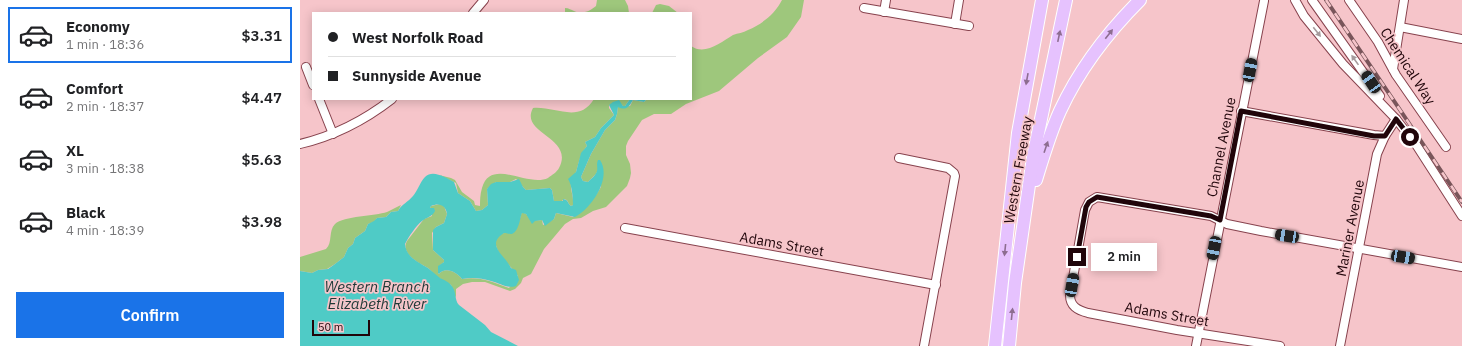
<!DOCTYPE html>
<html lang="en">
<head>
<meta charset="utf-8">
<style>
  body { margin:0; font-family:"IBM Plex Sans",sans-serif; background:#f2f2f2; color:#202124; height:100vh; display:flex; flex-direction:column; font-size:15px; white-space:nowrap }
  * { box-sizing:border-box; margin:0 }
  p { font-size:13px; color:#757577 }
  .icon { flex:none; width:22px; height:22px; fill:none; stroke:currentColor; stroke-width:2; stroke-linecap:round; stroke-linejoin:round }
  .map { position:relative; flex:1; overflow:hidden }
  .sheet { display:flex; flex-direction:column; background:#fff; width:300px }
  .sheet>* { flex:none }
  .guide { position:absolute; left:12px; top:12px; width:380px; height:88px; border-radius:0px; box-shadow:0 2px 10px #0003; display:grid; align-content:center; height:88px; padding:0 16px; background:#fff }
  .scale { position:absolute; left:12px; bottom:10px; width:58px; box-sizing:border-box; padding-left:4px; border:2px solid #20050a; border-top:0; font-size:11px; line-height:14px; white-space:nowrap; color:#20050a; -webkit-text-stroke:3px #f6c5ca; paint-order:stroke }
  .end { position:absolute; width:18px; height:18px; margin:-9px; border:5px solid #20050a; background:#fff; box-shadow:0 0 0 2px #fff }
  .from { border-radius:50% }
  .bubble { position:absolute; height:28px; border-radius:0px; background:#fff; box-shadow:0 2px 10px #0003; font-size:13px; font-weight:600; line-height:28px; text-align:center }
  .car { position:absolute; width:12px; height:24px; margin:-12px -6px; border-radius:5px; box-shadow:0 0 3px 1px #0007; background:linear-gradient(#222 24%,#8ab4d8 0 40%,#222 0 76%,#8ab4d8 0 86%,#222 0) }
  .guide b { display:flex; align-items:center; gap:14px; height:38px; font-size:15px }
  .guide b+b { border-top:1px solid #e0e0e0 }
  .guide i { width:10px; height:10px; background:#202124 }
  ul { padding:7px 0 0; list-style:none }
  li { display:flex; align-items:center; gap:12px; height:56px; margin:0 8px 6px; padding:0 8px; border:2px solid transparent; border-radius:0px }
  li div { flex:1 }
  li b { display:block; font-size:15px }
  li em { font-style:normal; font-weight:600 }
  li.selected { border-color:#1a73e8 }
  li>.icon { width:36px; height:36px; stroke-width:1.5 }
  .primary-button { display:flex; gap:8px; margin-top:auto; padding:8px 16px }
  .primary-button a { flex:1; height:46px; border-radius:0px; background:#1a73e8; color:#fff; font-size:16px; font-weight:600; line-height:46px; text-align:center }
  main { display:flex; flex:1; min-height:0 }
  .map>svg:first-child { display:block }
  .green { fill:#9ec77c }
  .water { fill:#4fcbc6 }
  .lines { fill:none; stroke-linecap:round; stroke-linejoin:round }
  .minor-casing { stroke:#87424d; stroke-width:10 }
  .highway-casing { stroke:#fff; stroke-width:14 }
  .minor { stroke:#fff; stroke-width:8 }
  .highway { stroke:#e6c2fe; stroke-width:12 }
  .rail-casing { stroke:#79555a; stroke-width:4 }
  .rail { stroke:#f6c5ca; stroke-width:2.5; stroke-dasharray:8; stroke-linecap:butt }
  .oneway { fill:#a69b9d }
  .oneway2 { fill:#8d6d90 }
  .route { stroke:#20050a; stroke-width:5 }
  .labels { text-anchor:middle; dominant-baseline:central; stroke-width:3.5; stroke-linejoin:round; paint-order:stroke }
  .street-label { font-size:14px; fill:#20050a; stroke:#f6c5ca }
  .water-label { font-size:15px; font-style:italic; fill:#1d3836; stroke:#f6c5ca }
</style>
</head>
<body>
<main>
<section class="sheet">
<ul>
<li class="selected"><svg class="icon" aria-label="car" viewBox="0 0 24 24"><path d="M5 17H2v-5l4-1 3-4h7l3 4 3 1v5h-3M9 17h6M6 11h13"/><circle cx="7" cy="17" r="2"/><circle cx="17" cy="17" r="2"/></svg><div><b>Economy</b><p>1 min · 18:36</p></div><em>$3.31</em></li>
<li><svg class="icon" aria-label="car" viewBox="0 0 24 24"><path d="M5 17H2v-5l4-1 3-4h7l3 4 3 1v5h-3M9 17h6M6 11h13"/><circle cx="7" cy="17" r="2"/><circle cx="17" cy="17" r="2"/></svg><div><b>Comfort</b><p>2 min · 18:37</p></div><em>$4.47</em></li>
<li><svg class="icon" aria-label="car" viewBox="0 0 24 24"><path d="M5 17H2v-5l4-1 3-4h7l3 4 3 1v5h-3M9 17h6M6 11h13"/><circle cx="7" cy="17" r="2"/><circle cx="17" cy="17" r="2"/></svg><div><b>XL</b><p>3 min · 18:38</p></div><em>$5.63</em></li>
<li><svg class="icon" aria-label="car" viewBox="0 0 24 24"><path d="M5 17H2v-5l4-1 3-4h7l3 4 3 1v5h-3M9 17h6M6 11h13"/><circle cx="7" cy="17" r="2"/><circle cx="17" cy="17" r="2"/></svg><div><b>Black</b><p>4 min · 18:39</p></div><em>$3.98</em></li>
</ul>
<div class="primary-button"><a>Confirm</a></div>
</section>
<div class="map">
<svg width="1162" height="346" viewBox="0 0 1162 346">
  <rect width="100%" height="100%" fill="#f6c5ca"/>
  <g class="green">
    <path d="M297,0H325L328,6L329,13H265V8C269,8 271,10 274,11C282,15 290,11 296,6Z"/>
    <path d="M482,0H504L501,17L487,37L458,58L419,91L386,104L371,114H354L342,120L328,141L326,146V155L330,164L331,173L330,178L327,186L306,207L293,211L281,218L273,219L265,224L244,249L231,274L223,278L221,283L215,289L210,291L185,282H172L163,284L156,289V298L151,285C146,282 140,279 135,275C133,273 131,270 128,268C119,263 100,254 107,241L124,219L132,216L130,208L131,206L140,204L144,206L147,214L144,223L136,227L132,233L133,250L144,260V262L139,266L138,273L139,274C145,266 157,272 162,279C179,276 193,282 209,288L218,276C213,267 188,248 198,236C203,232 208,232 213,233C219,226 219,220 222,212L226,214C230,220 235,221 242,220L243,225L254,219L256,213L273,217L296,195L301,187L298,170L296,174L288,182L283,181L281,177L291,154L305,130L315,120L317,114L318,107L330,106L333,100L344,102L347,99H391V46C405,56 421,42 433,35C438,33 443,33 448,30C462,24 475,14 482,0Z"/>
    <path d="M360,4L369,6L378,13H352L356,5Z"/>
    <path d="M294,99H330L325,106H323L321,104L309,105V108L314,115L301,128L295,137L285,142L287,146C280,154 279,162 276,172C275,176 272,179 271,183C270,190 274,197 273,205L271,206C267,203 269,200 264,199L261,202L254,201L252,190L250,188L226,190C222,187 221,183 216,179L210,182H196L187,189L188,205L182,210L176,211L170,201L158,193L156,183L139,175L151,178L155,180L162,192L174,201L175,205L180,206C180,201 180,194 182,188C191,157 228,188 248,178C252,175 257,172 259,168C275,137 219,134 233,108C255,106 279,124 294,99Z"/>
    <path d="M101,205L98,211L91,212L86,217L77,218L74,222L68,224L65,231L55,238L53,244L48,248L44,257L35,264L27,269L18,270L12,273L0,271V257L26,249C33,242 28,231 35,224C44,216 75,216 87,212C92,210 96,207 101,205Z"/>
  </g>
  <path class="water" d="M330,99H347L344,102L333,100C329,107 326,111 318,107L317,114L315,120L305,130L291,154L281,177L283,181L288,182C291,179 296,175 297,171C298,167 296,165 298,160H300C312,178 292,208 275,217L256,213L254,219L245,226L242,220L235,221L232,224L226,214L222,213C220,217 219,233 211,234C209,234 207,233 204,233C185,245 205,255 211,268L216,270L219,280L216,286C207,289 200,283 191,281C181,278 172,277 162,279C157,272 145,266 139,274L138,273V266L144,262V260L133,250V230L136,227L144,223L147,214C146,206 140,202 131,206L130,208H134L135,211C132,217 127,217 122,221C116,226 109,236 105,244C106,257 118,262 128,268C132,271 136,275 140,278C144,280 149,282 151,285C157,291 154,300 159,305L185,325L191,332L218,346H0V271L12,273L18,270L28,269L35,264L44,257L48,248L53,244L55,238L65,231L68,224L74,221L77,218L86,217L91,212L98,211C102,204 108,202 113,196C118,190 120,182 125,177C133,169 146,178 154,182L158,193L170,201L176,211L182,210L188,205L187,189L191,184L196,182H210L219,179L223,187L226,190L250,188L252,190L254,201H263V199C269,200 267,203 271,206L273,205C273,198 272,185 268,179L276,172L281,153L287,146L285,142L295,137L301,128L314,115L309,105L313,102L319,100L323,106H325Z"/>
  <g class="lines">
    <g class="minor-casing">
      <g id="minor">
        <path d="M995,0L1004,16L1043,64L1096,119L1117,146L1162,216"/>
        <path d="M1012,0L1080,96"/>
        <path d="M1049,0L1078,42L1096,75L1146,147"/>
        <path d="M564,8L669,26"/>
        <path d="M584,12L586,0"/>
        <path d="M173,13L184,0"/>
        <path d="M655,24L659,0"/>
        <path d="M1100,27L1162,39"/>
        <path d="M6,67L13,85"/>
        <path d="M1093,69L1104,0"/>
        <path d="M19,99L33,134"/>
        <path d="M941,111L1074,135L1085,136"/>
        <path d="M0,144C34,136 65,120 92,99"/>
        <path d="M599,158L648,168L654,173L655,176L624,346"/>
        <path d="M325,228L636,285"/>
        <path d="M896,346L964,1"/>
        <path d="M980,346L877,330L788,313C777,310 770,306 770,295L785,210L789,202L797,197L911,216L927,224L961,231L1162,267"/>
        <path d="M1040,346L1077,154L1085,136L1096,119"/>
      </g>
    </g>
    <g class="highway-casing">
      <g id="highway">
        <path d="M736,180C743,157 750,133 760,111C779,70 808,32 840,0"/>
        <path d="M695,346L718,133L742,0"/>
        <path d="M709,346L715,283L733,157L766,0"/>
      </g>
    </g>
    <use href="#minor" class="minor"/>
    <use href="#highway" class="highway"/>
    <g class="rail-casing">
      <path id="rail" d="M1026,0L1162,202"/>
    </g>
    <use href="#rail" class="rail"/>
  </g>
  <defs><path id="oneway-solid" d="M-6-.8H1V-3.2L6.5 0L1 3.2V.8H-6Z"/></defs>
  <g class="oneway">
    <use href="#oneway-solid" transform="translate(1017 32) rotate(52)"/>
    <use href="#oneway-solid" transform="translate(1055 60) rotate(-125)"/>
  </g>
  <g class="oneway2">
    <use href="#oneway-solid" transform="translate(809 34) rotate(-52)"/>
    <use href="#oneway-solid" transform="translate(759 36) rotate(-78)"/>
    <use href="#oneway-solid" transform="translate(727 79) rotate(100)"/>
    <use href="#oneway-solid" transform="translate(746 147) rotate(-71)"/>
    <use href="#oneway-solid" transform="translate(705 250) rotate(96)"/>
    <use href="#oneway-solid" transform="translate(712 314) rotate(-84)"/>
  </g>
  <g class="lines">
    <path class="route" d="M777,257L786,207L789,202L797,197L911,216L920,220L941,111L1074,136H1085L1096,119L1110,137"/>
  </g>
  <g class="labels">
    <g class="street-label">
      <text transform="translate(1108 66) rotate(57)">Chemical Way</text>
      <text transform="translate(921 147) rotate(-79)">Channel Avenue</text>
      <text transform="translate(718 170) rotate(-80)">Western Freeway</text>
      <text transform="translate(1050 228) rotate(-79)">Mariner Avenue</text>
      <text transform="translate(482 244) rotate(10)">Adams Street</text>
      <text transform="translate(867 314) rotate(10)">Adams Street</text>
    </g>
    <g class="water-label">
      <text x="77" y="286">Western Branch<tspan x="77" dy="17">Elizabeth River</tspan></text>
    </g>
  </g>
</svg>
<div class="scale">50 m</div>
<i class="end from" style="left:1110px;top:137px"></i>
<i class="end" style="left:777px;top:257px"></i>
<div class="bubble" style="left:791px;top:243px;width:66px">2 min</div>
<i class="car" style="left:950px;top:70px;rotate:11deg"></i>
<i class="car" style="left:1071px;top:82px;rotate:326deg"></i>
<i class="car" style="left:987px;top:236px;rotate:279deg"></i>
<i class="car" style="left:914px;top:248px;rotate:191deg"></i>
<i class="car" style="left:1103px;top:257px;rotate:100deg"></i>
<i class="car" style="left:772px;top:285px;rotate:10deg"></i>
<div class="guide">
<b><i class="from"></i>West Norfolk Road</b>
<b><i></i>Sunnyside Avenue</b>
</div>
</div>
</main>
</body>
</html>
